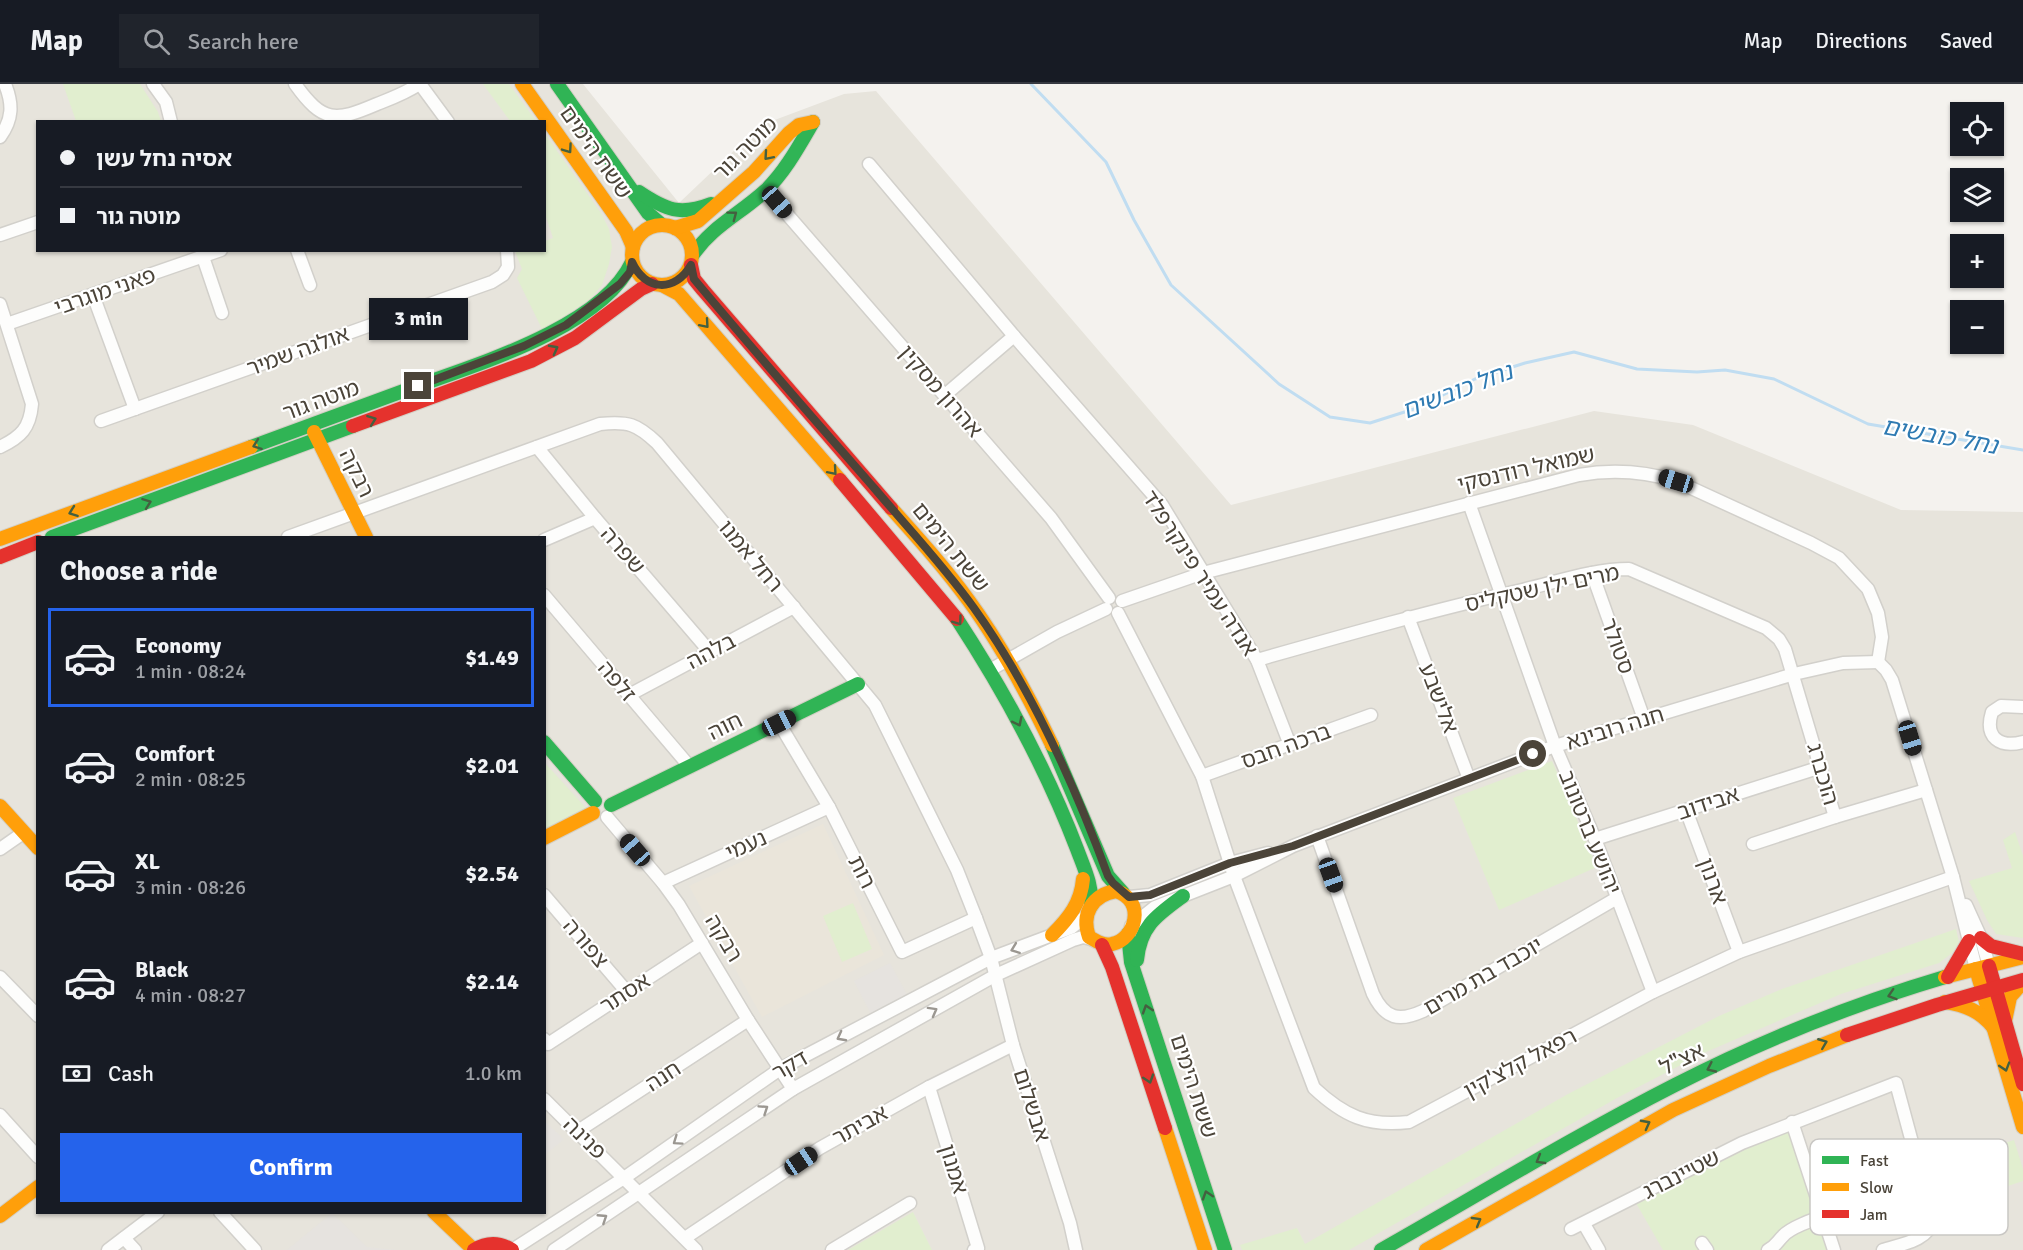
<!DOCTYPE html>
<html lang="en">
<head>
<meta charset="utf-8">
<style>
  body { margin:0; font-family:Signika,"Noto Sans Hebrew",sans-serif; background:#20242c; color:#f1f3f6; height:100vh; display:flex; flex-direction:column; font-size:22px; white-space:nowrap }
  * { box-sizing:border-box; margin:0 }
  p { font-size:20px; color:#9ea1a6 }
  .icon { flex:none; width:33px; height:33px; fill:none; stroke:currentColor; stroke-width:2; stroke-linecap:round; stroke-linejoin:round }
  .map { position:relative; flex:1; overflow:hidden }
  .side { position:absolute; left:36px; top:452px; width:510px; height:678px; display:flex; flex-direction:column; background:#171b24; border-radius:0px; box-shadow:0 2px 4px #0004 }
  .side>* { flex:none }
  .banner { position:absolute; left:36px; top:36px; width:510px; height:132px; border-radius:0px; box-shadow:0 2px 4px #0004; display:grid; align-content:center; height:132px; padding:0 24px; background:#171b24 }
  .tools { position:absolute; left:1950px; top:18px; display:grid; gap:12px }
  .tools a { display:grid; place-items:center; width:54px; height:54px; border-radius:0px; background:#171b24; box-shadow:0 2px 4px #0004; font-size:30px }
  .end { position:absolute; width:27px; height:27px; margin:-14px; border:8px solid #4b4439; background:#fff; box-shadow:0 0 0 3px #fff }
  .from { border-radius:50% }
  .bubble { position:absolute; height:42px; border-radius:0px; background:#171b24; box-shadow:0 2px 4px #0004; font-size:20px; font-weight:700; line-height:42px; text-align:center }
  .car { position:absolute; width:18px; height:36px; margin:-18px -9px; border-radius:8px; box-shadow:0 0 4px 2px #0007; background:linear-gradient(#222 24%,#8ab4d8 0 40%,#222 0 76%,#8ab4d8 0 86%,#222 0) }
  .banner b { display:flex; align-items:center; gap:21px; height:57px; font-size:22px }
  .banner b+b { border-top:2px solid #363941 }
  .banner i { width:15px; height:15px; background:#f1f3f6 }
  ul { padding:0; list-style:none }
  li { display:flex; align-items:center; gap:18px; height:99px; margin:0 12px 9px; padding:0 12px; border:3px solid transparent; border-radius:0px }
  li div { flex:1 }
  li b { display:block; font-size:22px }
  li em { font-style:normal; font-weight:700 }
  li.selected { border-color:#2563eb }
  li>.icon { width:54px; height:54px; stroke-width:1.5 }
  h2 { padding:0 24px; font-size:27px; line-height:72px }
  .pay { display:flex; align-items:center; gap:15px; height:66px; padding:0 24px; font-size:22px }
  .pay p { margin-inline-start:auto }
  .action { display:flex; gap:12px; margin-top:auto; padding:12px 24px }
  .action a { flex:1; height:69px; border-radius:0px; background:#2563eb; color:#fff; font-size:24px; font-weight:700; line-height:69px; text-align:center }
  header { display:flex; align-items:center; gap:36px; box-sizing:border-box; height:84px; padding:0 30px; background:#171b24; border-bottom:2px solid #363941 }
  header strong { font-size:28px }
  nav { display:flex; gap:33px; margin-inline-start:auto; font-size:21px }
  .search { width:420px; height:54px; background:#20242c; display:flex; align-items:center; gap:15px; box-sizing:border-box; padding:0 21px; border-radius:0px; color:#9ea1a6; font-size:22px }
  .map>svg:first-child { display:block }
  .residential { fill:#e7e4dc; fill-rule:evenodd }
  .education { fill:#eae5da }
  .green { fill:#e1eecf }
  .parking { fill:#e6e3df }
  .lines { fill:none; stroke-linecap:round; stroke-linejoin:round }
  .stream { stroke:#c0ddf1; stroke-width:3 }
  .street-casing { stroke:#d2d0cb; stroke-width:15 }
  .fast-casing { stroke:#d3cfc5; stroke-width:16 }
  .slow-casing { stroke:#d3cfc5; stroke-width:16 }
  .jam-casing { stroke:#d3cfc5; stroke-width:16 }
  .street { stroke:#fdfdfc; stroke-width:12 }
  .fast { stroke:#30b455; stroke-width:14 }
  .slow { stroke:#ff9f0a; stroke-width:14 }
  .jam { stroke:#e5322d; stroke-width:14 }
  .oneway { stroke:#446040 }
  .oneway2 { stroke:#9b9791 }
  .route { stroke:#4b4439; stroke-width:8 }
  .labels { text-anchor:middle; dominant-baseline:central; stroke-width:4.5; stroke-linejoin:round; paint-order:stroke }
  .street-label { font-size:22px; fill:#4b4439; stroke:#fff }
  .water-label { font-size:24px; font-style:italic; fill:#2e7ab2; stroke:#fff }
  .key { fill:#fff; stroke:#c9c7c4; stroke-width:1.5 }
  .key-label { font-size:16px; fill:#4b4439 }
</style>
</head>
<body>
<header>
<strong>Map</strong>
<div class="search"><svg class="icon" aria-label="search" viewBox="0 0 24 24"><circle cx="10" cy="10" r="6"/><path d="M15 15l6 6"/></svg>Search here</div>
<nav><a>Map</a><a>Directions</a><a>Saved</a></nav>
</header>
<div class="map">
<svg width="2023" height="1166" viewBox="0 0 2023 1166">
  <rect width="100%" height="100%" fill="#f4f2ee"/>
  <path class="residential" d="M0,0H583L679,119L761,41L844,10L876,7L1231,421L1594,327L1693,341L1901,426L2023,428V1166H0ZM38,38H544V166H38ZM38,453H544V1128H38Z"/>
  <path class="education" d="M823,740L884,871L762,933L689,802Z"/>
  <g class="green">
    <path d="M63,0H140L158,28L161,37H76Z"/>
    <path d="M483,0H509L536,37H510Z"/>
    <path d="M545,50L601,129L609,145L612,163L609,180L602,201L590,215L543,247L517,194L522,185L515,167L544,166L545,157L553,154L545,130Z"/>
    <path d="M1552,677L1597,783L1499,826L1453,714Z"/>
    <path d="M544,678L588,726L544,748Z"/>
    <path d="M2015,748L2023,772V854L1996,850L1987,836L1969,797L2012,784L2003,756Z"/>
    <path d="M853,819L872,865L842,878L823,832Z"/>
    <path d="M1956,845L1959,858L1952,869L1939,879L1841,910L1706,968L1617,1014L1349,1166H1242L1240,1161L1297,1144L1305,1160L1568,1010L1719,932L1782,905Z"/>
    <path d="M1781,1046L1790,1050L1828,1166H1663L1636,1119Z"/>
    <path d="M2014,1056L2023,1085V1097L2002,1104L1989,1064Z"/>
    <path d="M913,1128L932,1166H848Z"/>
  </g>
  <g class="parking">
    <path d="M890,879L907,911L871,930L854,897Z"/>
    <path d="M544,1037L564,1055L545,1071H544Z"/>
    <path d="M332,1129L367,1163L397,1166H287Z"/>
  </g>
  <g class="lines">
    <path class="stream" d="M1031,0L1106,78L1134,136L1171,201L1279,300L1330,333L1370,339L1417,324L1475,295L1525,279L1574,268L1637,285L1697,288L1725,286L1774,295L1868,340L2023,366"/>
    <g class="street-casing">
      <g id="street">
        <path d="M153,0L166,18L171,38"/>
        <path d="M295,0C323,39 335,38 377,20C392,14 406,9 419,0"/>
        <path d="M420,0L448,38"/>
        <path d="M0,53C13,35 13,20 5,0"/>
        <path d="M869,80L1014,252L1162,421L1257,576L1290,661"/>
        <path d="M766,106L1051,434L1109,514"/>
        <path d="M0,151L38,138"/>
        <path d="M297,166L310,201"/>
        <path d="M203,173L222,229"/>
        <path d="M93,211L135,325"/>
        <path d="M0,220L32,320C30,344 21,353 0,363"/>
        <path d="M7,240L221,166"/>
        <path d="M945,311L1014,252"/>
        <path d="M101,337L492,198L503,191L508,183L507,166"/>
        <path d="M537,363L595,434L710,568"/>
        <path d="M1469,419L1555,662L1595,755L1653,908"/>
        <path d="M288,453L600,340C628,337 637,340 657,359L875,621L957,786L976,834L991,874L1013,961L1070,1139L1076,1166"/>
        <path d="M544,456L595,434"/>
        <path d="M1592,489L1644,635"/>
        <path d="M544,511L690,683"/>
        <path d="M1122,517L1203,489L1579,391C1613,385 1643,387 1676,397L1811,459L1839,474L1868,505L1878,529L1882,553L1878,578"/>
        <path d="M1118,529L1202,692L1234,792L1314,1004C1344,1032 1368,1043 1409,1038L1653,908L1739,868L1953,793"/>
        <path d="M1408,533L1469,695"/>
        <path d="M1257,576C1345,551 1433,526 1522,506C1557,498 1593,485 1629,485L1766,544L1779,555L1785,565L1835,733L1926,706"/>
        <path d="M1878,578L1886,586L1892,596L1953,793L1976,885"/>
        <path d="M990,586L1057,548L1106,525"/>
        <path d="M629,611L794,523"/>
        <path d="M2023,623L2001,622L1992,628C1984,654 2000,664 2023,658"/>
        <path d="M779,639L829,723L902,868L976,834"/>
        <path d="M1202,692L1371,631"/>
        <path d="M1686,726L1739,868"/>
        <path d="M607,733L663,799L679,821L748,936L793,1005"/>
        <path d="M1317,752L1373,910C1385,935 1399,938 1423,927L1617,814"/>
        <path d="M1595,755L1821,683"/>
        <path d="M1753,760L1835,733"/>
        <path d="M0,765L23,749"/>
        <path d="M663,799L829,723"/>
        <path d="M544,811L627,908"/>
        <path d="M1129,813L1150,811L1230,779L1268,769"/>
        <path d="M1966,821L1981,854L1989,882"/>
        <path d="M1131,842L1155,823L1234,792L1293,762L1555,662L1794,590L1843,579L1878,578"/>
        <path d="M0,893L38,932"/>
        <path d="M544,955L548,960L702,859"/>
        <path d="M929,1003L978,1164L974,1166"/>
        <path d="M544,1015L696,1166"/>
        <path d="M0,1031L38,1073"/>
        <path d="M1792,1038L1834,1166"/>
        <path d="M578,1047L748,936"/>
        <path d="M220,1128L255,1166"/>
        <path d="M1584,1140L1599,1166"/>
        <path d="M1571,1145L1742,1059L1896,999L1933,1136C1928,1157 1902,1160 1883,1166"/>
        <path d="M124,1154L135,1166"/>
        <path d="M685,1154L820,1064L929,1003L1013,961"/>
        <path d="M1702,1159L1707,1166"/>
        <path d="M108,1166L158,1128"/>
        <path d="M512,1166L624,1094L780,985L991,874L1071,844L1086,832"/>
        <path d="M554,1166L793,1005L996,891L1073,856L1083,853L1091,855"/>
        <path d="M832,1166L910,1119"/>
        <path d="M1768,1166C1776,1162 1777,1158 1783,1152C1790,1144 1813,1135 1824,1133"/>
      </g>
    </g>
    <g class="fast-casing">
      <g id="fast">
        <path d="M557,0L648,129L662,141"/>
        <path d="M639,108C666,126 680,132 711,120"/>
        <path d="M692,172C711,143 740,130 765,107C785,88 799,62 813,38"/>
        <path d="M251,363C303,344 354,325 406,306C471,282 601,245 632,178"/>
        <path d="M52,453L353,342"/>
        <path d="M957,535C1004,607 1046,684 1077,765C1084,784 1093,802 1091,822"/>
        <path d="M544,658L595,717"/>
        <path d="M1052,661L1108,792L1123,809"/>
        <path d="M611,721L858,600"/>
        <path d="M1128,850L1131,878L1225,1166"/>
        <path d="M1137,876C1140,842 1157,831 1183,812"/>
        <path d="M1381,1166C1478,1111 1575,1052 1675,1001C1759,958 1854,920 1945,893"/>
      </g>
    </g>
    <g class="slow-casing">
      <g id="slow">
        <path d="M522,0L626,147L633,163"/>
        <circle cx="662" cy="171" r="30"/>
        <path d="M675,144L698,137L754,88L789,49L799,41L813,38"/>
        <path d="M662,201L679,210L840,396"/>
        <path d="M314,348L366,453"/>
        <path d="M891,424C918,454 945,484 969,517C1002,562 1028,611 1052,661"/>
        <path d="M0,455L251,363"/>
        <path d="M0,722L38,764"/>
        <path d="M544,754L593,729"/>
        <path d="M1116,807C1147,817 1135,856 1112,860C1103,862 1096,857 1089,853C1081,830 1092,811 1116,807Z"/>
        <path d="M1052,851C1069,834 1081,819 1083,795"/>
        <path d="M1976,885L2023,1043"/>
        <path d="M1945,893L2023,873"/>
        <path d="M1945,918C1965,921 1980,927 1993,943"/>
        <path d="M2005,937L2010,913L2023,898"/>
        <path d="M1165,1044L1205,1166"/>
        <path d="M434,1128L474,1166"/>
        <path d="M0,1132L38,1103"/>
        <path d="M1426,1166L1673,1026L1769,982L1847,951"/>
      </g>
    </g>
    <g class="jam-casing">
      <g id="jam">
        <path d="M691,181L694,195L703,206L891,424"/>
        <path d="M353,342L531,277L575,254L641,205L652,200"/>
        <path d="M840,396L957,535"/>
        <path d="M0,473L38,458"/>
        <path d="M1981,854L1991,862L2023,870"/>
        <path d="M1102,861L1112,883L1165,1044"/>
        <path d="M1989,882L2023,1000"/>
        <path d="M1948,893L1969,857"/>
        <path d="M1847,951L1937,921L2023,896"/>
        <path d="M474,1166C487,1158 499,1158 512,1166"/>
      </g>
    </g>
    <use href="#street" class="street"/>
    <use href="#fast" class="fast"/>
    <use href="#slow" class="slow"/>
    <use href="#jam" class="jam"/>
  </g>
  <defs><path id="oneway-chevron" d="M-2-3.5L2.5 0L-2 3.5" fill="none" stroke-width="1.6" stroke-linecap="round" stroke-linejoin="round" transform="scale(1.5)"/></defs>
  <g class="oneway">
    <use href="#oneway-chevron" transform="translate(568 65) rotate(55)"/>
    <use href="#oneway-chevron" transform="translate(768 72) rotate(131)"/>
    <use href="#oneway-chevron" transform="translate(733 131) rotate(-37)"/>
    <use href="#oneway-chevron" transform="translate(705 240) rotate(49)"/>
    <use href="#oneway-chevron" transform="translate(554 265) rotate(-28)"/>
    <use href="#oneway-chevron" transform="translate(372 336) rotate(-20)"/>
    <use href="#oneway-chevron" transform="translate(257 361) rotate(160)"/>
    <use href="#oneway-chevron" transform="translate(833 387) rotate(49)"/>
    <use href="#oneway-chevron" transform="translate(147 419) rotate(-20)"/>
    <use href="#oneway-chevron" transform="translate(73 428) rotate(160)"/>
    <use href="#oneway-chevron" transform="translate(958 537) rotate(54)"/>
    <use href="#oneway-chevron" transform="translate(1018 638) rotate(63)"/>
    <use href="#oneway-chevron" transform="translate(1892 911) rotate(162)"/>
    <use href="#oneway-chevron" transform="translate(1147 925) rotate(-108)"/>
    <use href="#oneway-chevron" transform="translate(1823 959) rotate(-22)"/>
    <use href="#oneway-chevron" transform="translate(2005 983) rotate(73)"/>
    <use href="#oneway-chevron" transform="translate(1711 984) rotate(155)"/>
    <use href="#oneway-chevron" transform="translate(1149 995) rotate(72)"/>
    <use href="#oneway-chevron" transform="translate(1646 1040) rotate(-28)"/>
    <use href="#oneway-chevron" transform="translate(1540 1076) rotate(150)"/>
    <use href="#oneway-chevron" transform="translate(1207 1111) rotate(-108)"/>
    <use href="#oneway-chevron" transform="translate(1477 1137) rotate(-30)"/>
  </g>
  <g class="oneway2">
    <use href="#oneway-chevron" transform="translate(1015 865) rotate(159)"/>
    <use href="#oneway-chevron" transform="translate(933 927) rotate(-29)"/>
    <use href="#oneway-chevron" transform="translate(841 953) rotate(152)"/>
    <use href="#oneway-chevron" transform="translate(764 1025) rotate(-34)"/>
    <use href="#oneway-chevron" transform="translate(677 1057) rotate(145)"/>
    <use href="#oneway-chevron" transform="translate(603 1134) rotate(-33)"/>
  </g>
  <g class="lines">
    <path class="route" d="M418,302L524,262L566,241L620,200L630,188L632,178C645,207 675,209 691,181L694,195C753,266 814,335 875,405C908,444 944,482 974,524C1032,605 1074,699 1108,792L1113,799L1129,813L1150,811L1230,779L1293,762L1533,670"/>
  </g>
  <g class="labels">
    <g class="street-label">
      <text transform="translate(745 64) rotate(-45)">מוטה גור</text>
      <text transform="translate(596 68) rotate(55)">ששת הימים</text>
      <text transform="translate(105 207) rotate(-19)">פאני מוגרבי</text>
      <text transform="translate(298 267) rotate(-20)">אולגה שמיר</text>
      <text transform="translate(941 307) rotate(49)">אהרון מסקין</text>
      <text transform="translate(321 316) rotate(-20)">מוטה גור</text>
      <text transform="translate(1526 385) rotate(-13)">שמואל רודנסקי</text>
      <text transform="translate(357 389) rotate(64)">רבקה</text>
      <text transform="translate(951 463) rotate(51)">ששת הימים</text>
      <text transform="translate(623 466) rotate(49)">שפרה</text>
      <text transform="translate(751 472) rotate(50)">רחל אמנו</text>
      <text transform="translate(1200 489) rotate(57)">אנדה עמיר פינקרפלד</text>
      <text transform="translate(1542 504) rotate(-12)">מרים ילן שטקליס</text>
      <text transform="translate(1618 562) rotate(70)">סטולר</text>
      <text transform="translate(711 567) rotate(-28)">בלהה</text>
      <text transform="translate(617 597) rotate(50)">זלפה</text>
      <text transform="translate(1439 614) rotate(69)">אלישבע</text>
      <text transform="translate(725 642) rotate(-26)">חוה</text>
      <text transform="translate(1615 644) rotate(-17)">חנה רובינא</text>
      <text transform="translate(1286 662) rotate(-20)">ברכה חבס</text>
      <text transform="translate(1823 690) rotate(74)">הוכברג</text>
      <text transform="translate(1708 719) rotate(-18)">אבידוב</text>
      <text transform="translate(1590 748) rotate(68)">יהושע ברטונוב</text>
      <text transform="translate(746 761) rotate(-24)">נעמי</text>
      <text transform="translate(862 788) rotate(63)">רות</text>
      <text transform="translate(1713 797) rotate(70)">ארנון</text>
      <text transform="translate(724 854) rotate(59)">רבקה</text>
      <text transform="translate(586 859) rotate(50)">צפורה</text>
      <text transform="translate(1483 892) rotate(-30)">יוכבד בת מרים</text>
      <text transform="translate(625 909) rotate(-33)">אסתר</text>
      <text transform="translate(1682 975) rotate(-26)">אצ"ל</text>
      <text transform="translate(1520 979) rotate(-28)">רפאל קלצ'קין</text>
      <text transform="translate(790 981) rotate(-30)">דקר</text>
      <text transform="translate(663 992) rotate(-33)">חנה</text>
      <text transform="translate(1194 1002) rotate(72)">ששת הימים</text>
      <text transform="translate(1032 1021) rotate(72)">אבשלום</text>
      <text transform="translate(860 1041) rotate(-29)">אביתר</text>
      <text transform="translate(585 1054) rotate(45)">פנינה</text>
      <text transform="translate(954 1085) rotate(73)">אמנון</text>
      <text transform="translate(1681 1090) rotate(-27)">שטיינברג</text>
    </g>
    <g class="water-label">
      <text transform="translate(1457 307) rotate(-21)">נחל כובשים</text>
      <text transform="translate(1940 352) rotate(10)">נחל כובשים</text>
    </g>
  </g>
  <rect x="1810" y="1055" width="198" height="96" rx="9" class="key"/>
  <rect x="1822" y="1072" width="27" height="8" fill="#30b455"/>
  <rect x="1822" y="1099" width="27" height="8" fill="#ff9f0a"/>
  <rect x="1822" y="1126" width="27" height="8" fill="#e5322d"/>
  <g class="key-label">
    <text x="1860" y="1082">Fast</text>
    <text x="1860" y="1109">Slow</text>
    <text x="1860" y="1136">Jam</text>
  </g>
</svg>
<div class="tools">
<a><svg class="icon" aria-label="locate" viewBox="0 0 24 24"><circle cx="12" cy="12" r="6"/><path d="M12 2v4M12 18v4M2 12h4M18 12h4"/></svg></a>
<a><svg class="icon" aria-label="layers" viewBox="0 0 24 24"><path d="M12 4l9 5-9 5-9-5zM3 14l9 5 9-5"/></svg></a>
<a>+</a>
<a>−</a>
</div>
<i class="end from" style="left:1533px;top:670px"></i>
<i class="end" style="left:418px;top:302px"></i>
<div class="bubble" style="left:369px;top:214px;width:99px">3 min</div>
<i class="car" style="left:777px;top:118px;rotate:139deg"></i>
<i class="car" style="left:1676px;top:397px;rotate:287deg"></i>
<i class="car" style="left:779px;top:639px;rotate:64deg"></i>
<i class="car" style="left:1910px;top:654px;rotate:163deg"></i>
<i class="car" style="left:635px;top:766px;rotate:319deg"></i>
<i class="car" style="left:1331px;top:791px;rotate:160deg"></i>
<i class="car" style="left:801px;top:1077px;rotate:56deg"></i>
<div class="banner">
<b><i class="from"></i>אסיה נחל עשן</b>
<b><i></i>מוטה גור</b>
</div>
<section class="side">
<h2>Choose a ride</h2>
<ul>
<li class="selected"><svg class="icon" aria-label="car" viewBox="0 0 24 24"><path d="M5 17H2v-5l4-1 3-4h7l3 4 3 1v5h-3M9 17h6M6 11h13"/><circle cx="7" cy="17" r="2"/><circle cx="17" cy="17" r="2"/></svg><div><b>Economy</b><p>1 min · 08:24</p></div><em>$1.49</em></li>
<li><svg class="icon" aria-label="car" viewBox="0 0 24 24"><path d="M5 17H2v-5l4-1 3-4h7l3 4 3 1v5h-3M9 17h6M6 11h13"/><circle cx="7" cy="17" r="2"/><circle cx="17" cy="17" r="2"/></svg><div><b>Comfort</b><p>2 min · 08:25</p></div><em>$2.01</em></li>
<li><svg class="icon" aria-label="car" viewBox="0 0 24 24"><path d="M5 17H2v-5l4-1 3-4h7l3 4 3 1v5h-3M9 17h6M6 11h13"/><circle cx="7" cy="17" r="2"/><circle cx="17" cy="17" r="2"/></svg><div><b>XL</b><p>3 min · 08:26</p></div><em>$2.54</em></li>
<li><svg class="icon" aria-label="car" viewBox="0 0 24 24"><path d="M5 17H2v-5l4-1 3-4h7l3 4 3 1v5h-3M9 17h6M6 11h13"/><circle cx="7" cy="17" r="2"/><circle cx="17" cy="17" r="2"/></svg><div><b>Black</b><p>4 min · 08:27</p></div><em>$2.14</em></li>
</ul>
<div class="pay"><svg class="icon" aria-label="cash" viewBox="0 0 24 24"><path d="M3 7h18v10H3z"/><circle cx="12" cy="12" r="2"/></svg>Cash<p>1.0 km</p></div>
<div class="action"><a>Confirm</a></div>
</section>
</div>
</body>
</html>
